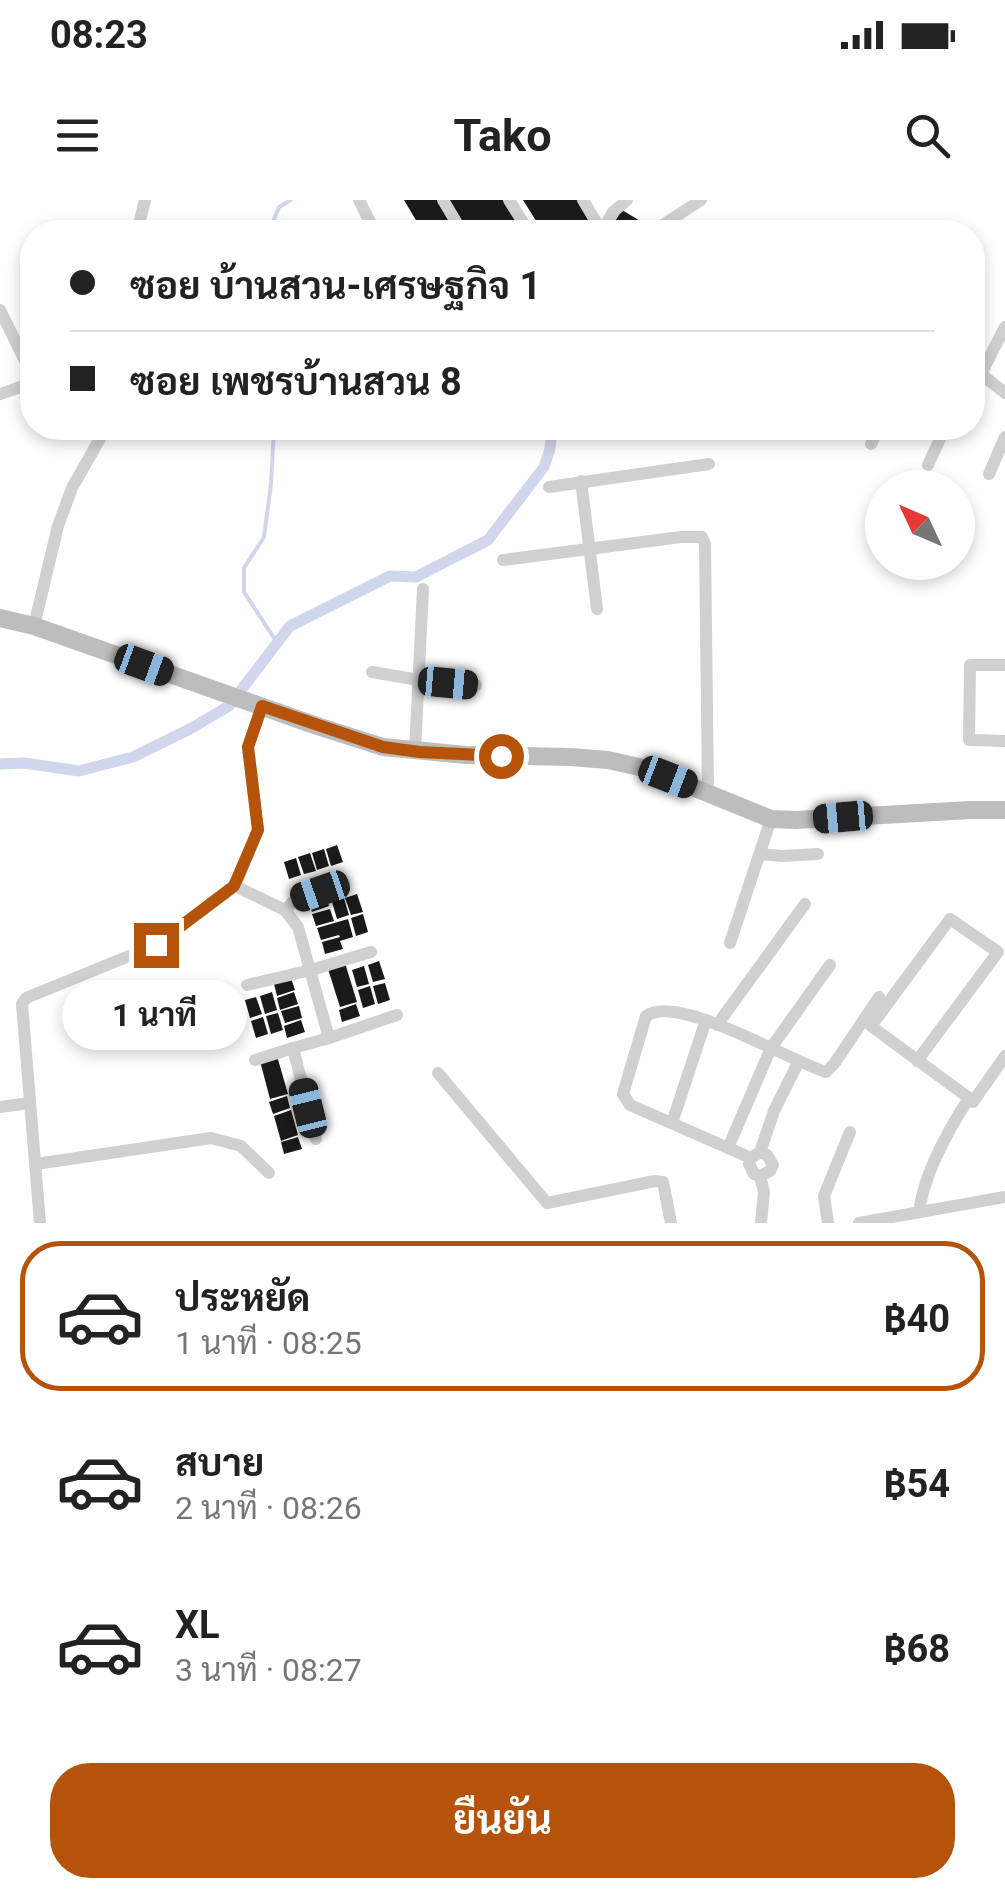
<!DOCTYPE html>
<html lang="th">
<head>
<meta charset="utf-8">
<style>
  body { margin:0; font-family:Roboto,Sarabun,sans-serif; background:#f6f6f6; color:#222; height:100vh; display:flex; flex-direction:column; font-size:38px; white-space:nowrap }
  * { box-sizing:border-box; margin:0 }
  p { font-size:32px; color:#767676 }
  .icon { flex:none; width:55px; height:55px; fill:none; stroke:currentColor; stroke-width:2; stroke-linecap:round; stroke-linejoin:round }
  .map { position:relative; height:1023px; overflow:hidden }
  .drawer { display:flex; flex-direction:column; background:#fff; flex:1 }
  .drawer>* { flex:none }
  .hud { position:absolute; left:20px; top:20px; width:965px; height:220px; border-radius:40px; box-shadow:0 5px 15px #0003; display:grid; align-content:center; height:220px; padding:0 50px; background:#fff }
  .needle { width:65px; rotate:314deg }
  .controls { position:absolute; left:865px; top:270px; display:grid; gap:20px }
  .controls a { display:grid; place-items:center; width:110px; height:110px; border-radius:50%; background:#fff; box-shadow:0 5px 15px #0003; font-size:50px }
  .end { position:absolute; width:45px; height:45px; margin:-22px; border:12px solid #b45309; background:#fff; box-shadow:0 0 0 5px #fff }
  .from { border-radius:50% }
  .bubble { position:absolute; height:70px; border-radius:35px; background:#fff; box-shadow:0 5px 15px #0003; font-size:32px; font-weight:700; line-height:70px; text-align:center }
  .car { position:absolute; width:30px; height:60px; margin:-30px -15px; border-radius:12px; box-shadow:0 0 8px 2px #0007; background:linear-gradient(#222 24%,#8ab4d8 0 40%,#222 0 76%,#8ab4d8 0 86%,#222 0) }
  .hud b { display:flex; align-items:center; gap:35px; height:95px; font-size:38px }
  .hud b+b { border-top:2px solid #e0e0e0 }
  .hud i { width:25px; height:25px; background:#222 }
  ul { padding:18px 0 0; list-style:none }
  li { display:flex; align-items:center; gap:30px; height:150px; margin:0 20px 15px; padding:0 30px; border:5px solid transparent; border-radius:40px }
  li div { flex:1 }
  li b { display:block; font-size:38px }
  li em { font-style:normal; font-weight:700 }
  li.selected { border-color:#b45309 }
  li>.icon { width:90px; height:90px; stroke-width:1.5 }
  .primary-button { display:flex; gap:20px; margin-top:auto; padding:20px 50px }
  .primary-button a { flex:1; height:115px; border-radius:40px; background:#b45309; color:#fff; font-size:40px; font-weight:700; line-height:115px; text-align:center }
  .status { display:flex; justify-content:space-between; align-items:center; height:70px; padding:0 50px; background:#fff; direction:ltr }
  .status svg { height:28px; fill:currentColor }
  header { display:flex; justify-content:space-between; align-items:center; height:130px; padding:0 50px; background:#fff; font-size:45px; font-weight:700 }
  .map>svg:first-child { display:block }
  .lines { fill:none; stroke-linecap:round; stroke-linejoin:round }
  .stream { stroke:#d0d7ec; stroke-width:4 }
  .canal { stroke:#d0d7ec; stroke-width:11 }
  .building { fill:#1a1a1a }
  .street { stroke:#d0d0d0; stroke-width:12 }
  .secondary { stroke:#bdbdbd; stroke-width:18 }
  .route { stroke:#b45309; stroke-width:12 }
</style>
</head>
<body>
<div class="status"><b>08:23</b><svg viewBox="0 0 49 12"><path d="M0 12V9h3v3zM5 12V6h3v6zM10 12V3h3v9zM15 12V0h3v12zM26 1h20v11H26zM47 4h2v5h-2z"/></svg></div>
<header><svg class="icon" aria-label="menu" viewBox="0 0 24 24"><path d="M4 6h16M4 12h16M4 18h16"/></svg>Tako<svg class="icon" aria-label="search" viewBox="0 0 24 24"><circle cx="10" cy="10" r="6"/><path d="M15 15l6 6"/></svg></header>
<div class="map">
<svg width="1005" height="1023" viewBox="0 0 1005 1023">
  <rect width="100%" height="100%" fill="#fff"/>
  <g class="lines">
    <g class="stream">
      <path d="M269,32L279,7L291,0"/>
      <path d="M274,228L271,284L264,337L244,368V392L276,441"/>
    </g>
    <path class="canal" d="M0,564L24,563L79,571L133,557L190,529L229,506L290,426L390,376L416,377L488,340L544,267L550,249L552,228"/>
  </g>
  <g class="building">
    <path d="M404,0H443L460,32H423Z"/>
    <path d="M449,0H508L528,32H469Z"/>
    <path d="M523,0H583L596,21L589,32H543Z"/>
    <path d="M622,10L642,22L636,32H608Z"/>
    <path d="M337,645L343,662L331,666L326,649Z"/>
    <path d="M324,649L329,666L317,670L312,653Z"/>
    <path d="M310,653L316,671L304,674L298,657Z"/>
    <path d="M296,658L301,675L289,679L284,662Z"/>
    <path d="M326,694L329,706L312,712L308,700Z"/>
    <path d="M357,694L363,712L351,715L345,698Z"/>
    <path d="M344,698L349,715L337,719L332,702Z"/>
    <path d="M330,709L334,721L316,726L312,714Z"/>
    <path d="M363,714L368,732L356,736L351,718Z"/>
    <path d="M348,719L353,737L340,741L343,749L325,754L322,742L340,737L339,735L321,740L317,728Z"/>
    <path d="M379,761L385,779L373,782L368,765Z"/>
    <path d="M345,763L357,802L340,807L328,769Z"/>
    <path d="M364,766L369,784L357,787L352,770Z"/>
    <path d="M291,778L295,790L277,796L274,784Z"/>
    <path d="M385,783L390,800L378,804L373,786Z"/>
    <path d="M370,786L375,804L363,808L358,790Z"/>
    <path d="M272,792L277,810L265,814L260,796Z"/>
    <path d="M294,792L298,804L280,810L277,798Z"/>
    <path d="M256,797L262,814L250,818L245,800Z"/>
    <path d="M356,804L360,816L342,822L339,810Z"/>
    <path d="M299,806L302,818L285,823L281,811Z"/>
    <path d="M278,813L283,830L271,834L266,816Z"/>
    <path d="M263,817L268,834L256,838L251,821Z"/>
    <path d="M301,820L305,832L287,838L284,826Z"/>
    <path d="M277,856L288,894L270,899L260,861Z"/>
    <path d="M287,896L290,908L273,914L269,902Z"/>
    <path d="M291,910L298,935L281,941L274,916Z"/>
    <path d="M298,937L302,949L284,954L281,942Z"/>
  </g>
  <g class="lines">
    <g class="street">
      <path d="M359,0L375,32"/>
      <path d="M443,0L462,32"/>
      <path d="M509,0L529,32"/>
      <path d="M583,0L602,32"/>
      <path d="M137,32L145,0"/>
      <path d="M602,32L613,12L627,0"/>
      <path d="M652,32L701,0"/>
      <path d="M768,32L776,27"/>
      <path d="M0,110L32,175"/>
      <path d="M974,172L981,174L1005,193"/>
      <path d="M981,174L1005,127"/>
      <path d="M0,194L32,183"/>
      <path d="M871,244L879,228"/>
      <path d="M928,265L945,228"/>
      <path d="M989,274L1005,237"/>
      <path d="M581,281L597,409"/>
      <path d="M549,287L709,264"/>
      <path d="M503,360L681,337H702L705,344L708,592"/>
      <path d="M34,426L58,326L72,288L106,228"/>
      <path d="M1005,465H970L969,540L1005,541"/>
      <path d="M372,472L419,480L476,485"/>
      <path d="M415,551L423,389"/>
      <path d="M760,654L782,656L818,654"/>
      <path d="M235,686L285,710L296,699L344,683"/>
      <path d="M285,710L298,727L329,838L293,848L316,939"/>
      <path d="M730,743L771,619"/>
      <path d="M247,785L311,770L371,752"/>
      <path d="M717,825L805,704"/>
      <path d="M329,838L397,815"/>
      <path d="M255,860L293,848"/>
      <path d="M917,861L998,752L950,719L871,826L969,898"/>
      <path d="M438,873L547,1003L655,981L663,982L671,1023"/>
      <path d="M969,898L973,902L1005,856"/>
      <path d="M0,907L29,903"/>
      <path d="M672,923L706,820"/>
      <path d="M728,948L771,848L830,765"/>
      <path d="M760,952L774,911L799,861"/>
      <path d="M751,958L630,905L623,894L646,816C678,793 787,860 826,872L834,864L879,797"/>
      <path d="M36,964L211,938L241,946L269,973"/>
      <path d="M760,976L770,971L773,965L767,955L760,952L751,958L749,964L754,974L760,976L764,992L761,1023"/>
      <path d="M919,1012C924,973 947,932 969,898"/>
      <path d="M40,1023L22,804L26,798L156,745L235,686L258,630L248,547L262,506"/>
      <path d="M828,1023L824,996L850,932"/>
      <path d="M859,1023L1005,997"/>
    </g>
    <path class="secondary" d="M0,418L34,426L314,525L383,547L466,555L571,557L608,560L648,569L771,619L796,620L970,610H1005"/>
  </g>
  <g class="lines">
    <path class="route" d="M156,745L234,686L258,630L248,547L262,506L383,547L420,552L501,556"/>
  </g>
</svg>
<div class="controls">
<a><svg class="needle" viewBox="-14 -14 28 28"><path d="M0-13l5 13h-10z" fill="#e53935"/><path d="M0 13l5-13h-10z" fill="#767676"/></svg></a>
</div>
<i class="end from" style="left:501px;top:556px"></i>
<i class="end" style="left:156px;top:745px"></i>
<div class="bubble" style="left:62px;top:780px;width:185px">1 นาที</div>
<i class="car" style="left:144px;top:465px;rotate:110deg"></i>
<i class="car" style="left:448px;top:483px;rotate:95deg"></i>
<i class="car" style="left:668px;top:577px;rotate:111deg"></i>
<i class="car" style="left:843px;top:617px;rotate:265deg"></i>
<i class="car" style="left:320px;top:691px;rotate:251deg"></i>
<i class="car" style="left:308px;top:908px;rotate:346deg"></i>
<div class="hud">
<b><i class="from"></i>ซอย บ้านสวน-เศรษฐกิจ 1</b>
<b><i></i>ซอย เพชรบ้านสวน 8</b>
</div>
</div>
<section class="drawer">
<ul>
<li class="selected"><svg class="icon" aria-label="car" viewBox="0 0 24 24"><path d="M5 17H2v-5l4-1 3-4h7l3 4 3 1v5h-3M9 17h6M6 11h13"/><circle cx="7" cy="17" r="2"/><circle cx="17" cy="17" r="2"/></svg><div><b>ประหยัด</b><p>1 นาที · 08:25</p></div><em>฿40</em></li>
<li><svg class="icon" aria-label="car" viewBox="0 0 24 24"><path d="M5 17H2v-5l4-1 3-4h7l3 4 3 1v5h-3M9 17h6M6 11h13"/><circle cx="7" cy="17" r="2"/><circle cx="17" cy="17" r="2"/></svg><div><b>สบาย</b><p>2 นาที · 08:26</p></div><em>฿54</em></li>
<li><svg class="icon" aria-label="car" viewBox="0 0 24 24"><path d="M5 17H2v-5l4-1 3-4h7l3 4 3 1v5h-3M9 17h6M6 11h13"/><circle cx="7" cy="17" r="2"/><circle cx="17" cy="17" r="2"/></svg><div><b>XL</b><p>3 นาที · 08:27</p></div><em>฿68</em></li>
</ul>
<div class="primary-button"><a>ยืนยัน</a></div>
</section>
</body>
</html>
